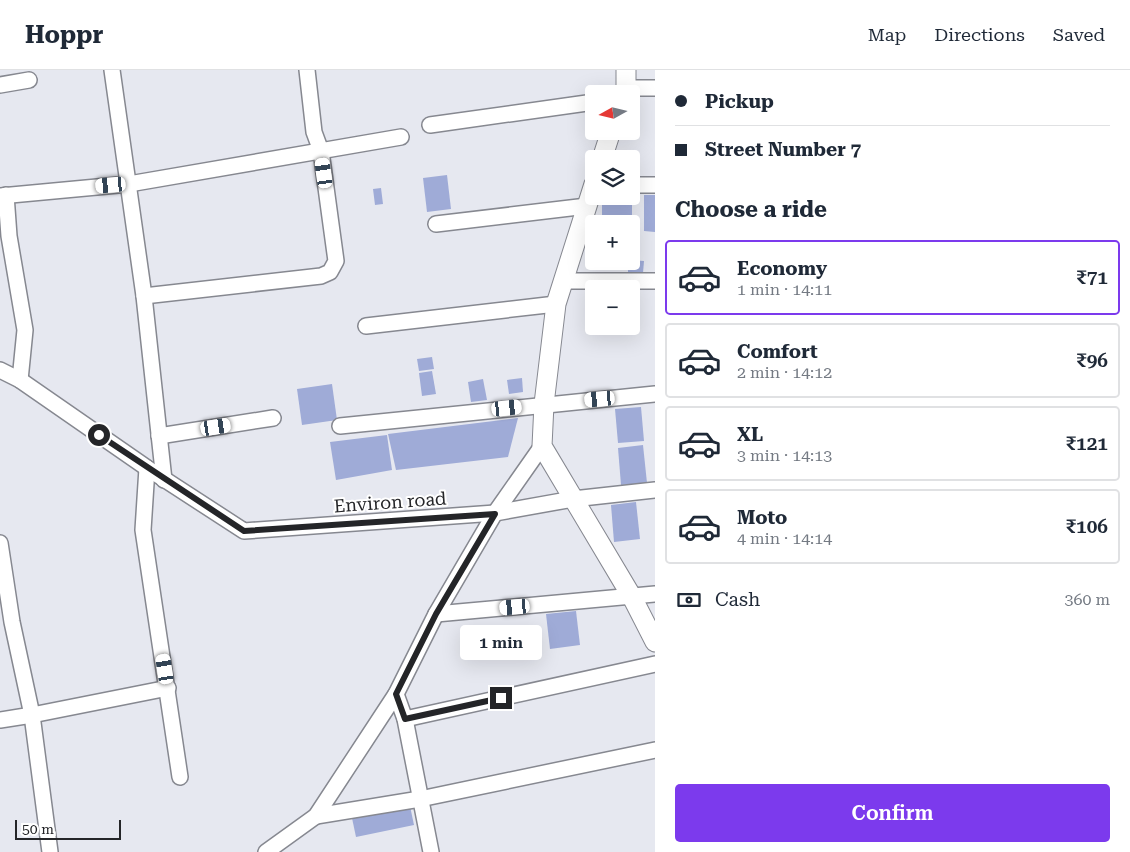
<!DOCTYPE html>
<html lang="en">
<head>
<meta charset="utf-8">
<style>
  body { margin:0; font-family:"Roboto Serif",serif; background:#f2f2f3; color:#1f2937; height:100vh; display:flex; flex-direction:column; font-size:19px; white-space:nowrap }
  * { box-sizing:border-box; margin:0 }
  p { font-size:16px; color:#747a83 }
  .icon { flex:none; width:28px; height:28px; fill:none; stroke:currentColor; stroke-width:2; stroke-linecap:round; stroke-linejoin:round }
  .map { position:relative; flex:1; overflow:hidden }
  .details { display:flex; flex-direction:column; background:#fff; width:475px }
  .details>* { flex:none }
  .top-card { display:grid; align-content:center; height:110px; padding:0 20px; background:#fff }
  .needle { width:32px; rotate:262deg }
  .controls { position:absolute; left:585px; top:15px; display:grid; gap:10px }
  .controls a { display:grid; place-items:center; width:55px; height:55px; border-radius:5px; background:#fff; box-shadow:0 5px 20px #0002; font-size:25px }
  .scale { position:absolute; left:15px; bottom:12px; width:106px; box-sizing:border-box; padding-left:5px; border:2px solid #242528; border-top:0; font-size:14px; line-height:18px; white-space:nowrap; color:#242528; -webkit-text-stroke:4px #fff; paint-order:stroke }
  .end { position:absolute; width:22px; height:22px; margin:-11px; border:6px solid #242528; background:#fff; box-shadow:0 0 0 2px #fff }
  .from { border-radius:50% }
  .bubble { position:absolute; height:35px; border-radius:5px; background:#fff; box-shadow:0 5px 20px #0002; font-size:16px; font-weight:600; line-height:35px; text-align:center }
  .car { position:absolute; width:15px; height:30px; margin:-15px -8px; border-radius:6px; box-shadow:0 0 4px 1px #0007; background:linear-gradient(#fff 24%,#345 0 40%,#fff 0 76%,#345 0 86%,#fff 0) }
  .top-card b { display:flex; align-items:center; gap:18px; height:48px; font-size:19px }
  .top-card b+b { border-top:1px solid #e0e1e3 }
  .top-card i { width:12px; height:12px; background:#1f2937 }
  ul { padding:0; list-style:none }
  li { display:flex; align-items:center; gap:15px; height:75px; margin:0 10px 8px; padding:0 10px; border:2px solid #e0e1e3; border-radius:5px }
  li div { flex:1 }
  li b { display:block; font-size:19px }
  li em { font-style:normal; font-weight:600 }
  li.active { border-color:#7c3aed }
  li>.icon { width:45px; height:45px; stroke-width:1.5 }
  h2 { padding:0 20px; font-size:22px; line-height:60px }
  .pay { display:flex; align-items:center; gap:12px; height:55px; padding:0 20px; font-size:19px }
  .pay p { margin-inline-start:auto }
  .action { display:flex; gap:10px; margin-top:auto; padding:10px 20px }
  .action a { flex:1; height:58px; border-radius:5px; background:#7c3aed; color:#fff; font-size:20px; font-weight:600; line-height:58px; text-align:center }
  header { display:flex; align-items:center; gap:30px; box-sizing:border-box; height:70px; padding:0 25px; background:#fff; border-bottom:1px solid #e0e1e3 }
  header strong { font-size:24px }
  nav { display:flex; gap:28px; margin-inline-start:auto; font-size:18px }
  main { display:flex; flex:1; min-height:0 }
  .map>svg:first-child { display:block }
  .building { fill:#9fabd7 }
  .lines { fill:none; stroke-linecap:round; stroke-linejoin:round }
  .minor-casing { stroke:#868890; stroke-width:18 }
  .tertiary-casing { stroke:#868890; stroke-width:21 }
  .minor { stroke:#fff; stroke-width:15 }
  .tertiary { stroke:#fff; stroke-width:19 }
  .route { stroke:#242528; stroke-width:6 }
  .labels { text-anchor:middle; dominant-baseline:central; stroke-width:4; stroke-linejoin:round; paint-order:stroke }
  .street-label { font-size:18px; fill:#242528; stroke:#fff }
</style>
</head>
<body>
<header>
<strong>Hoppr</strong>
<nav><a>Map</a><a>Directions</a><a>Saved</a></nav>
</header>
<main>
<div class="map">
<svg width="655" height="782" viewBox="0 0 655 782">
  <rect width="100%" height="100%" fill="#e6e8f0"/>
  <g class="building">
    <path d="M447,105L451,139L427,142L423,108Z"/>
    <path d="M381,118L383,134L375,135L373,119Z"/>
    <path d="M644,125H655V162L644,161Z"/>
    <rect x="602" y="127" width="30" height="27"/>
    <path d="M631,190L644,191L643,203H628V191Z"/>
    <path d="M432,287L434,299L419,301L417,289Z"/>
    <path d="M432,301L436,324L422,326L419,303Z"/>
    <path d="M522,308L523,322L509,324L507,310Z"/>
    <path d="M483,309L487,330L471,332L468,312Z"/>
    <path d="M332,314L337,350L302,355L297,319Z"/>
    <path d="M641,337L644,371L618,373L615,339Z"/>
    <path d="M518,348L508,387L396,400L388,364Z"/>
    <path d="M387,365L392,400L336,410L330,372Z"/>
    <path d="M643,375L647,413L621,415L618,378Z"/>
    <path d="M636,432L640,469L614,472L611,435Z"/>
    <path d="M576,541L580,575L550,579L546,544Z"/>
    <path d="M410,736L414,755L356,767L352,748Z"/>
  </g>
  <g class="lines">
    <g class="minor-casing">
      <g id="minor">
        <path d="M112,0L144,226L164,410"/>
        <path d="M0,15L29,10"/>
        <path d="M626,18H655"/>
        <path d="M430,55L594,32"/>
        <path d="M631,115H655"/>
        <path d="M6,125L9,166L25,260L20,310"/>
        <path d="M0,126L129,114L401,67"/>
        <path d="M436,154L587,136"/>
        <path d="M563,211H655"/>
        <path d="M144,226L321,206L330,202L336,191L321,81L314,62L307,0"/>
        <path d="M366,256L556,234"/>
        <path d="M0,300L20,310L147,398L244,461L495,443L573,429L655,420"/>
        <path d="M340,356L655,324"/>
        <path d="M159,366L273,348"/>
        <path d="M147,398L143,460L180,707"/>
        <path d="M0,473L12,552L32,645L50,782"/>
        <path d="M436,544L655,524"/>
        <path d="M396,624L405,649L431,782"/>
        <path d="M405,649L655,594"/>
        <path d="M0,650L32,645L168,618"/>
        <path d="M316,746L420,729L655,680"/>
        <path d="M266,782L316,746L396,624L436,544L495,443L542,376"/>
      </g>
    </g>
    <g class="tertiary-casing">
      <g id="tertiary">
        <path d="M624,24L626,18V0"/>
        <path d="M602,89L611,61"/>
        <path d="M594,114L556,234L544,334L542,376L632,527L655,572"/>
      </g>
    </g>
    <use href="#minor" class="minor"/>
    <use href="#tertiary" class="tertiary"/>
  </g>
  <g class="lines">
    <path class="route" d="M99,365L244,461L495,444L436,544L396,624L405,649L501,628"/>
  </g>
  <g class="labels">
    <g class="street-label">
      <text transform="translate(390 432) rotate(-4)">Environ road</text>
    </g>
  </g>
</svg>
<div class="controls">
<a><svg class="needle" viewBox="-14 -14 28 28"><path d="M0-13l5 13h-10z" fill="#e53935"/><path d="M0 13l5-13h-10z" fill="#747a83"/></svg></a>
<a><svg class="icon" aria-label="layers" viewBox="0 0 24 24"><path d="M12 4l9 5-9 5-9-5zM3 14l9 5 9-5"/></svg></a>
<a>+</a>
<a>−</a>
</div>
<div class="scale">50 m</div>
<i class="end from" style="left:99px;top:365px"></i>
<i class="end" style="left:501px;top:628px"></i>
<div class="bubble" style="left:460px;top:555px;width:82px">1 min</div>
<i class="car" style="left:324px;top:103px;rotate:352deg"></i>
<i class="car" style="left:111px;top:115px;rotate:265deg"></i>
<i class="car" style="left:600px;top:329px;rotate:265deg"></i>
<i class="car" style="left:507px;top:338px;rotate:84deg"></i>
<i class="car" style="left:216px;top:357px;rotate:81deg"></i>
<i class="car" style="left:515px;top:537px;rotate:265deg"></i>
<i class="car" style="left:165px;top:599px;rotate:351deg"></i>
</div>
<section class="details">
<div class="top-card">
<b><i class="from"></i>Pickup</b>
<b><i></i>Street Number 7</b>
</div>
<h2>Choose a ride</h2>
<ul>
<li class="active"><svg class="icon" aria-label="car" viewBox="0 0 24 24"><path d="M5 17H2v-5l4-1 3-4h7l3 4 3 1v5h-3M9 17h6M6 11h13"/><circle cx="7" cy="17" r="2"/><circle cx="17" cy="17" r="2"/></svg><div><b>Economy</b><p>1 min · 14:11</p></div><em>₹71</em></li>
<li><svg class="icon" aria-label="car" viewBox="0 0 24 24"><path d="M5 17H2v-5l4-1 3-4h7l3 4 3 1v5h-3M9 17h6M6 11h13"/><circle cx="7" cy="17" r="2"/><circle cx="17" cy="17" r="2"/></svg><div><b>Comfort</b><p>2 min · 14:12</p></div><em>₹96</em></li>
<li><svg class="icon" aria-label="car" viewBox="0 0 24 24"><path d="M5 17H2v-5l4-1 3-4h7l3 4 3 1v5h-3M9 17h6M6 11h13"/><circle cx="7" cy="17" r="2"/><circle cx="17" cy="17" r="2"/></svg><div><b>XL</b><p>3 min · 14:13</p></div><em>₹121</em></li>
<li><svg class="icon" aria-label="car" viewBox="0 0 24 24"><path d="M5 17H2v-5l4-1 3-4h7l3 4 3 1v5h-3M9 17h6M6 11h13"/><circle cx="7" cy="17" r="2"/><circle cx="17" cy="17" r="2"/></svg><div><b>Moto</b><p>4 min · 14:14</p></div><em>₹106</em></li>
</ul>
<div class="pay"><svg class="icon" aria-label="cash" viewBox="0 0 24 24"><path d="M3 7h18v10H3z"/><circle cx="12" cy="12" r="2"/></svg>Cash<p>360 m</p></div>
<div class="action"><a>Confirm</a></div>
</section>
</main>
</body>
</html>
